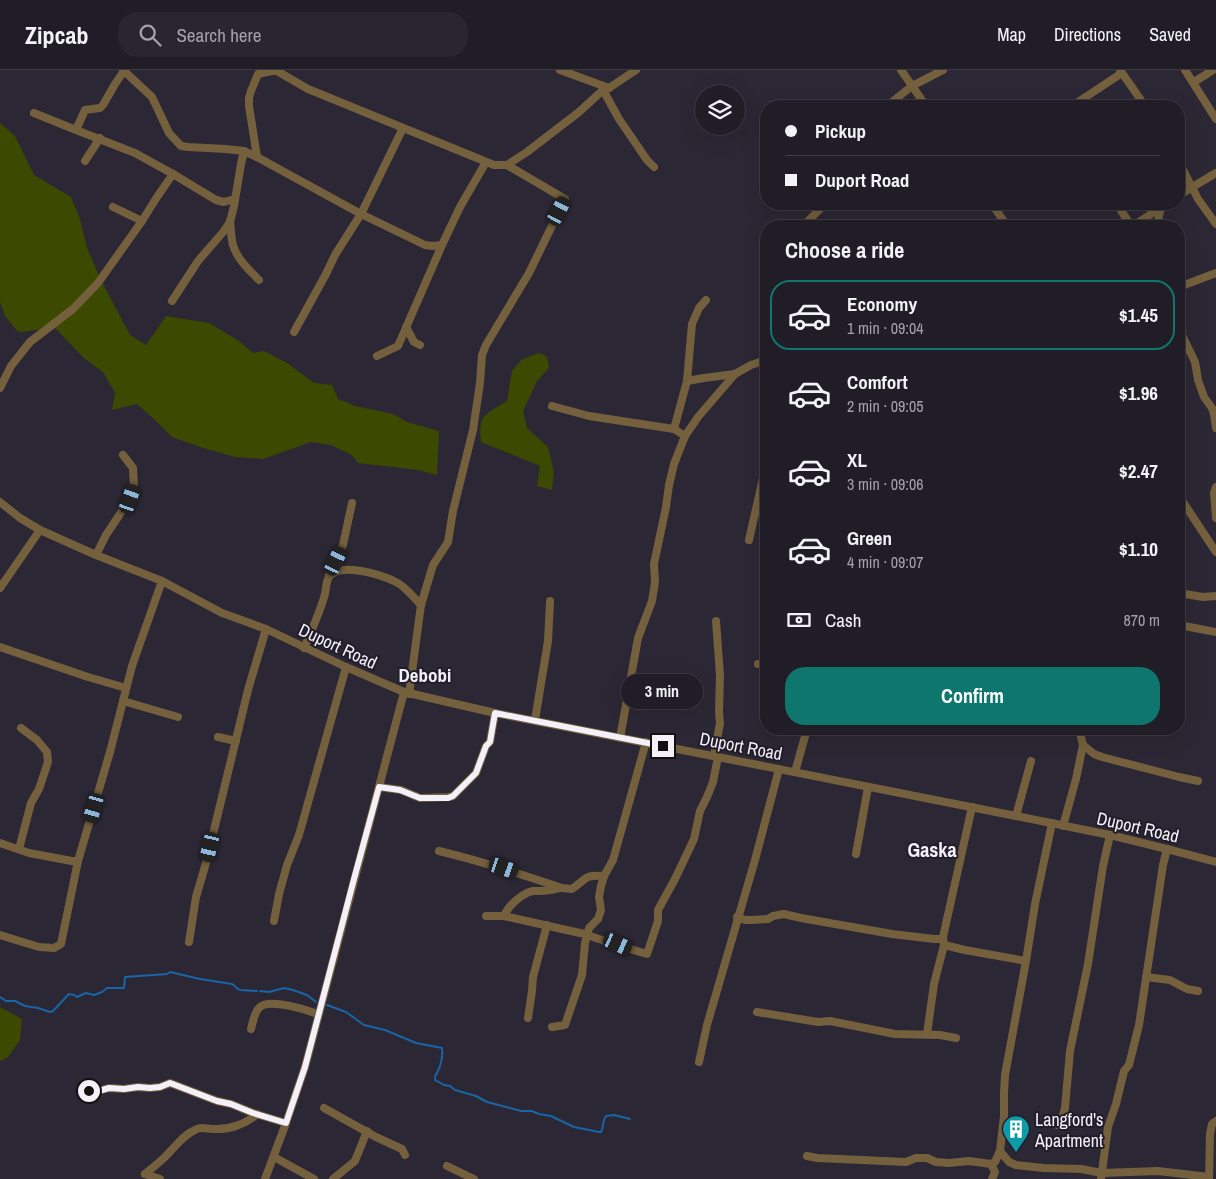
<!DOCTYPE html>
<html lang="en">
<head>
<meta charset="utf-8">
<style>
  body { margin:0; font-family:"Archivo Narrow",sans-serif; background:#29262f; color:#f1f3f6; height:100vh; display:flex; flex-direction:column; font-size:19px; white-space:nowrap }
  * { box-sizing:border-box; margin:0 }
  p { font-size:16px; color:#a2a2a7 }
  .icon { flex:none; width:28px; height:28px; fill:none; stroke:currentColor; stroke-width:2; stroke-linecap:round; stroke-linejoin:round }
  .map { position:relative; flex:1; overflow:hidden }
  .sheet { position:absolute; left:760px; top:150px; width:425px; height:515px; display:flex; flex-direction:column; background:#211d27; border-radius:20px; box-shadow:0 5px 20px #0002,0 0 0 1px #3e3b44 }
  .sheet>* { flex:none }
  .banner { position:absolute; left:760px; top:30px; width:425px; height:110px; border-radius:20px; box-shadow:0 5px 20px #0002,0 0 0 1px #3e3b44; display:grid; align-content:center; height:110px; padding:0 25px; background:#211d27 }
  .fabs { position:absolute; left:695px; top:15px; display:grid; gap:10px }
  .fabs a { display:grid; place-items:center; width:50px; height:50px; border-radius:50%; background:#211d27; box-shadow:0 5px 20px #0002,0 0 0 1px #3e3b44; font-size:25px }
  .end { position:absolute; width:22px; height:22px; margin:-11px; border:6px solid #f3f0f9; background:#111; box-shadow:0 0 0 2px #111 }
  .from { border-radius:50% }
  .bubble { position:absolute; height:35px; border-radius:18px; background:#211d27; box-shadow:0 5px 20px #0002,0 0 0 1px #3e3b44; font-size:16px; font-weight:700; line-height:35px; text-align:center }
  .car { position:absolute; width:15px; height:30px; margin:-15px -8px; border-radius:6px; box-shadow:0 0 4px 1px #0007; background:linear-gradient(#222 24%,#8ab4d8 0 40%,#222 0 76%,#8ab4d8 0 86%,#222 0) }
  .banner b { display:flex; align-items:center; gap:18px; height:48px; font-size:19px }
  .banner b+b { border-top:1px solid #3e3b44 }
  .banner i { width:12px; height:12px; background:#f1f3f6 }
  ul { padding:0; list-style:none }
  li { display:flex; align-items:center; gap:15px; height:70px; margin:0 10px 8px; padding:0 15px; border:2px solid transparent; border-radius:20px }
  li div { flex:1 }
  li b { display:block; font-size:19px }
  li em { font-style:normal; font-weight:700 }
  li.selected { border-color:#0f766e }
  li>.icon { width:45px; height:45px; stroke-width:1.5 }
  h2 { padding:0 25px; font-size:22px; line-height:60px }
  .pay { display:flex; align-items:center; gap:12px; height:55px; padding:0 25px; font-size:19px }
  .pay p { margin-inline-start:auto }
  .primary-button { display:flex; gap:10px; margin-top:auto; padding:10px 25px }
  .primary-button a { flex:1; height:58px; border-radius:20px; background:#0f766e; color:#fff; font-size:20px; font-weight:700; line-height:58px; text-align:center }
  header { display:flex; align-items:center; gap:30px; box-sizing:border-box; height:70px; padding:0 25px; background:#211d27; border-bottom:1px solid #3e3b44 }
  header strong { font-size:24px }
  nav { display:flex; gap:28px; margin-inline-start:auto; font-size:18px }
  .search { width:350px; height:45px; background:#29262f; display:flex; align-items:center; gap:12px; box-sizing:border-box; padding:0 18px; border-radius:20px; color:#a2a2a7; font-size:19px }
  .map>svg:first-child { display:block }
  .green { fill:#3b4a00 }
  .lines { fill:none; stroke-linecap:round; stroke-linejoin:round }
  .stream { stroke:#1865a7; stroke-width:2 }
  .minor { stroke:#74603d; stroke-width:8 }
  .route { stroke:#f3f0f9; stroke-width:6 }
  .labels { text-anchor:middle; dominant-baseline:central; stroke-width:4; stroke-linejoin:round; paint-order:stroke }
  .street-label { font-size:18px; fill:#f3f0f9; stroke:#221d2a }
  .poi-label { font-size:18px; fill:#f3f0f9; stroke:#221d2a; text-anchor:start }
  .neighbourhood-label { font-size:19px; font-weight:bold; fill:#f3f0f9; stroke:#221d2a }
  .quarter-label { font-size:20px; font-weight:bold; fill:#f3f0f9; stroke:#221d2a }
</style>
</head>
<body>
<header>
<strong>Zipcab</strong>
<div class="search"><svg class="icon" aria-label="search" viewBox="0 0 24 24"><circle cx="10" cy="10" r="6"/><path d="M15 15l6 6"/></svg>Search here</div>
<nav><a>Map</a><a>Directions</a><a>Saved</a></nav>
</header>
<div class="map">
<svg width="1216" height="1109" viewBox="0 0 1216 1109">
  <rect width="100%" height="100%" fill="#2c2734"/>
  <g class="green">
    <path d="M0,53L15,66L34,105L71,127L80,149L87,178L101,210L130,265L146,275L166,246L209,253L239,271L253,283L264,281L287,293L314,313L332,315L338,329L355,336L393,344L407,352L439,361L437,405L418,400L358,393L352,385L331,375L311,372L263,389L235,387L203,378L172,367L154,349L137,334L112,340L115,323L103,302L84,288L55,258L18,262L5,246L0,232Z"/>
    <path d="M538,283L547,286L549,298L537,311L523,341L527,358L548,377L554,402L552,420L537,416L540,396L481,372C478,344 485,345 507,331L512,301L521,290Z"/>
    <path d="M0,937L22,949L20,970L8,987L0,991Z"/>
  </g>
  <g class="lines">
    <g class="stream">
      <path d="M260,921L269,922L284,918L293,920L307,925L316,932"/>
      <path d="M0,927L6,931H15L25,936L38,938L50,942L53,941L69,924L74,925L77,927L86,923L94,925L102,922L107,918H124L125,907L167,904L170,902L200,909L232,914C235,915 236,919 240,920L257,921"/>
      <path d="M327,935L346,942L364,955L385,960L416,973L442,978C443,985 441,995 438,1001C434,1009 436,1001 435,1010L444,1015L450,1016L455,1020L476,1026L487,1032L521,1041H532L539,1044L551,1046L574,1057L599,1062H601C604,1057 602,1051 606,1046L614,1045L630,1049"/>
    </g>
    <g class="minor">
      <path d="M123,0L152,27L169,63L181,76L188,77L226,79L244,81L257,87L361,144L425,175L433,176L442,175L460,137L486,92"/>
      <path d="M560,0L609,18"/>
      <path d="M901,0L926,36"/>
      <path d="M1120,0L1145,36"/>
      <path d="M1185,0L1216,49"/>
      <path d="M124,1L115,14L103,35L100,38L85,40L76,60L135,83L173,104L216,130L224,132L235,129"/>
      <path d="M1194,12L1213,0"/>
      <path d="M603,20L619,49L647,90L654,97"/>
      <path d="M887,36L912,16L943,0"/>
      <path d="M1072,36L1122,3"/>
      <path d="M34,43L76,60"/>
      <path d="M257,87L249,36V28L251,21L258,4L272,1H277L308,19L494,95H507L527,82L579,42L603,20L609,18L636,0"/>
      <path d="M85,91L100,68"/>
      <path d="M1179,92L1198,129L1216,154"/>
      <path d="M1179,125L1216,103"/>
      <path d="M992,134L1007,156"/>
      <path d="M1117,134L1131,156"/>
      <path d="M113,137L142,151"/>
      <path d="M230,151C231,159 231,168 233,175C237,189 249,200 259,210"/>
      <path d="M803,156L825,134"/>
      <path d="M1133,156L1166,134"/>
      <path d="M1157,156L1161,137"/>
      <path d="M1179,217L1216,203"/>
      <path d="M172,231L198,191L224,161L230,152L234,136L241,94L244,81"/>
      <path d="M406,257L414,272L420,275"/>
      <path d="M1179,259L1195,292L1198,310L1204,327L1212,338L1214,344L1216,358"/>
      <path d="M294,262L326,204L335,185L361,144L403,58"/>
      <path d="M766,265V289"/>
      <path d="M377,286L398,276L442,175"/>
      <path d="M687,311L704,308L735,304"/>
      <path d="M0,318L11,296L30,272L73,239L98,213L142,151L157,127L173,104"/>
      <path d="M552,336L589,346L674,359L685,366"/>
      <path d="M674,359L687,311L692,254L699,238L706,230"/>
      <path d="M1216,417L1214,423L1216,448"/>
      <path d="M1179,426L1216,482"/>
      <path d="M0,432L20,448L40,460L96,485L162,511L222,543L266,559L346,597L404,622L495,643L1016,746L1110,765L1167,779L1216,792"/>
      <path d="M749,470L766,395"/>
      <path d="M96,485L106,465L130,429L134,417L133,398L123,385"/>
      <path d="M329,505L343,475L352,433"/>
      <path d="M0,518L40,460"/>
      <path d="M1179,523L1203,527L1216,526"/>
      <path d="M1179,555L1216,562"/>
      <path d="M0,577L88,607L126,618"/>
      <path d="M304,578C312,560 320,542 325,524C326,519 326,513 328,509C336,490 382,505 396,512C406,517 413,527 421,535"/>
      <path d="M758,594H766"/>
      <path d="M409,624L421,535L433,495L448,472L453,441L473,360L480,313L482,285L486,275L529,203L565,129L507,95"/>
      <path d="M123,631L178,647"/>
      <path d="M535,650L548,571L550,531"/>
      <path d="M218,667L236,671"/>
      <path d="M620,668L638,568L652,531L655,512L654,494L666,437L669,415L674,394L685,366L698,347L735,304L751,295L766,290"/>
      <path d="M1083,675L1094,684L1102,687L1179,707L1198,711"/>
      <path d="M714,686L720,653L719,642L720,605L716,551"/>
      <path d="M795,702L807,659"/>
      <path d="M379,717L401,720L420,728L449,727L453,726L476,703L486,676L490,672L495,643"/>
      <path d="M1016,746L1031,691"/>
      <path d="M1063,756L1076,709L1083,675L1079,659"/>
      <path d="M0,773L29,783L72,791H78"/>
      <path d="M19,779L31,733L39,719L48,692L47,682L37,670L21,658"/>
      <path d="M439,781C481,791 521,804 562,818L572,819C588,808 583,805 604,806"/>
      <path d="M856,784L868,717"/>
      <path d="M486,846H504L580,863C589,864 588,866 596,868C613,874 630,879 647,884L658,851V840L675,809L694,769L700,741L707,727L713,712L718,687"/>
      <path d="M504,846C508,836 522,823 533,821C534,821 540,821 541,821C548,821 554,820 561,818"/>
      <path d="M737,847L745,850H752L768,849L773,846L784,844L801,848L892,864L934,869H943"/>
      <path d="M274,851L279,824L287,795L299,765L346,597"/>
      <path d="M0,865L39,877L54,878L61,874L78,791L110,682L132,596L162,511"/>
      <path d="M189,872L196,827L206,793L248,620L266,559"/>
      <path d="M944,875L965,880L1026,891"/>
      <path d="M1146,907L1170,910L1187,919L1198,921"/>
      <path d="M757,942L818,952L830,951L895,964L940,965L956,968"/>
      <path d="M528,948L532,921L533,907L547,855"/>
      <path d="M552,957L565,955L582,905L585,873L589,858L598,849L601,840L599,827L601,816L604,806L613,790L646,672"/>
      <path d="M251,959C253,952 254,942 260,937C270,928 307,940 318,944"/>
      <path d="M927,964L934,914L944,875L943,867L972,737"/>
      <path d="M699,992L707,955L755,790L779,699"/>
      <path d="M89,1021L102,1020L109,1018L124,1019L138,1017L150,1018L160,1017L170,1013L217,1031L231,1034L253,1043L286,1053"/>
      <path d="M324,1038L376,1067L402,1079L405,1085"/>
      <path d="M1057,1055L1062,1049L1065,1038L1070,981L1088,894L1103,796L1110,765"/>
      <path d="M1000,1081L1009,1092L1016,1095L1043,1098L1081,1099L1102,1103L1158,1101L1209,1107"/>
      <path d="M807,1086L817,1088L906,1092L916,1088H927L936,1092L949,1093L969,1091L991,1094"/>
      <path d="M274,1087L314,1109"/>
      <path d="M991,1094L995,1092L1000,1081L1004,1046V1023L1005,1005L1026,891L1035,834L1052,753"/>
      <path d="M991,1094L995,1102L992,1109"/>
      <path d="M447,1096L474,1109"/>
      <path d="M145,1104C152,1098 160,1092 166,1086C175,1077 183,1065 195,1060C201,1056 207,1059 214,1059C229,1060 246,1054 257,1044"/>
      <path d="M145,1104L160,1109"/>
      <path d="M265,1109L286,1053L305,997L404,622"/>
      <path d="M333,1109L355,1091L367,1061"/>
      <path d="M1101,1109L1108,1057L1116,1034L1124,1001L1129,995L1139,955L1163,795L1167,779"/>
      <path d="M1209,1109L1210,1064L1212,1054L1216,1051"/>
    </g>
  </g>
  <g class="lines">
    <path class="route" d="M89,1021L102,1020L109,1018L124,1019L138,1017L150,1018L160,1017L170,1013L217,1031L231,1034L253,1043L286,1053L305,997L354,809L379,717L400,720L420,728H448L453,726L476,703L486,676L490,672L495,643L663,676"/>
  </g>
  <defs>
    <g id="building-pin" transform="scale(1.4375)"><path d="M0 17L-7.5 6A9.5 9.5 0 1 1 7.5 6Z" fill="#0f9aa8" stroke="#221d2a"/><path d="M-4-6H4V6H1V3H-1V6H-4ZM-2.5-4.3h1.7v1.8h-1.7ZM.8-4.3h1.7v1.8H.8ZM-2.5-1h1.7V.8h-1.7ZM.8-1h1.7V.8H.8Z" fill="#fff"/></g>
  </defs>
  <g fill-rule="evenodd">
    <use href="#building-pin" x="1016" y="1059"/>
  </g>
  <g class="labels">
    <g class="street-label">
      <text transform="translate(338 576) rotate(25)">Duport Road</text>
      <text transform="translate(741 676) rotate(11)">Duport Road</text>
      <text transform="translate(1138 757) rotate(13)">Duport Road</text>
    </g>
    <g class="poi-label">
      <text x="1035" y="1049">Langford's<tspan x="1035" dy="21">Apartment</tspan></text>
    </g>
    <g class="neighbourhood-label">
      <text x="425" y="605">Debobi</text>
    </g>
    <g class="quarter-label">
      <text x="932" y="779">Gaska</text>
    </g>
  </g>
</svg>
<div class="fabs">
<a><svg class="icon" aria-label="layers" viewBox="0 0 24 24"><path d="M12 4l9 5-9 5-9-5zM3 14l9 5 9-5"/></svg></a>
</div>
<i class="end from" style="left:89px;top:1021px"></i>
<i class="end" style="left:663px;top:676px"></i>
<div class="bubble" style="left:621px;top:604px;width:82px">3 min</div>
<i class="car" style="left:559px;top:141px;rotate:28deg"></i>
<i class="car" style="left:130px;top:429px;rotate:19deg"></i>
<i class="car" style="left:336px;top:491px;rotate:25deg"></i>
<i class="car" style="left:94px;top:738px;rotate:196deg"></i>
<i class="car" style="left:210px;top:777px;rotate:193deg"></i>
<i class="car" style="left:504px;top:798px;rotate:109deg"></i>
<i class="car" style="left:618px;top:874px;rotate:114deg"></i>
<div class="banner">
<b><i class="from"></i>Pickup</b>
<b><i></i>Duport Road</b>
</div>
<section class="sheet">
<h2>Choose a ride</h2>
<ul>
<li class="selected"><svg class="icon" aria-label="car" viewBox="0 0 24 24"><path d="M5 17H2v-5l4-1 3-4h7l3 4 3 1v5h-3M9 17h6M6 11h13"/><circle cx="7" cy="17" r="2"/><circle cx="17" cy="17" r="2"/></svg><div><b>Economy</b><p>1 min · 09:04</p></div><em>$1.45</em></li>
<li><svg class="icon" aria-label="car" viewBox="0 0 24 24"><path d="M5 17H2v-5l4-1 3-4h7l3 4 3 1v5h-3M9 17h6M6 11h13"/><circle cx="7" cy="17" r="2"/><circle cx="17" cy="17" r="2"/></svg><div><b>Comfort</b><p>2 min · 09:05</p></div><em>$1.96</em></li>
<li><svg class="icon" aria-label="car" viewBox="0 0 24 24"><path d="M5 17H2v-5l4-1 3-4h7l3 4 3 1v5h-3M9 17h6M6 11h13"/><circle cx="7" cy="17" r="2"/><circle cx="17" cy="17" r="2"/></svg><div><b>XL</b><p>3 min · 09:06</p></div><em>$2.47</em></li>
<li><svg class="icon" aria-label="car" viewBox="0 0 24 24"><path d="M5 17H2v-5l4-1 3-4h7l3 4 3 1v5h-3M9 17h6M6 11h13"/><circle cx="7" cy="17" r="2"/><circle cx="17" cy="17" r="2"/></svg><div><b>Green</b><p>4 min · 09:07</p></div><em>$1.10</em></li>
</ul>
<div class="pay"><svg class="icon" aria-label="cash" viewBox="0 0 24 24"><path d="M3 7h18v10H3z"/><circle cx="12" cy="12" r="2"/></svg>Cash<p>870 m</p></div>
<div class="primary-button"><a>Confirm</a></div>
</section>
</div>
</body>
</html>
